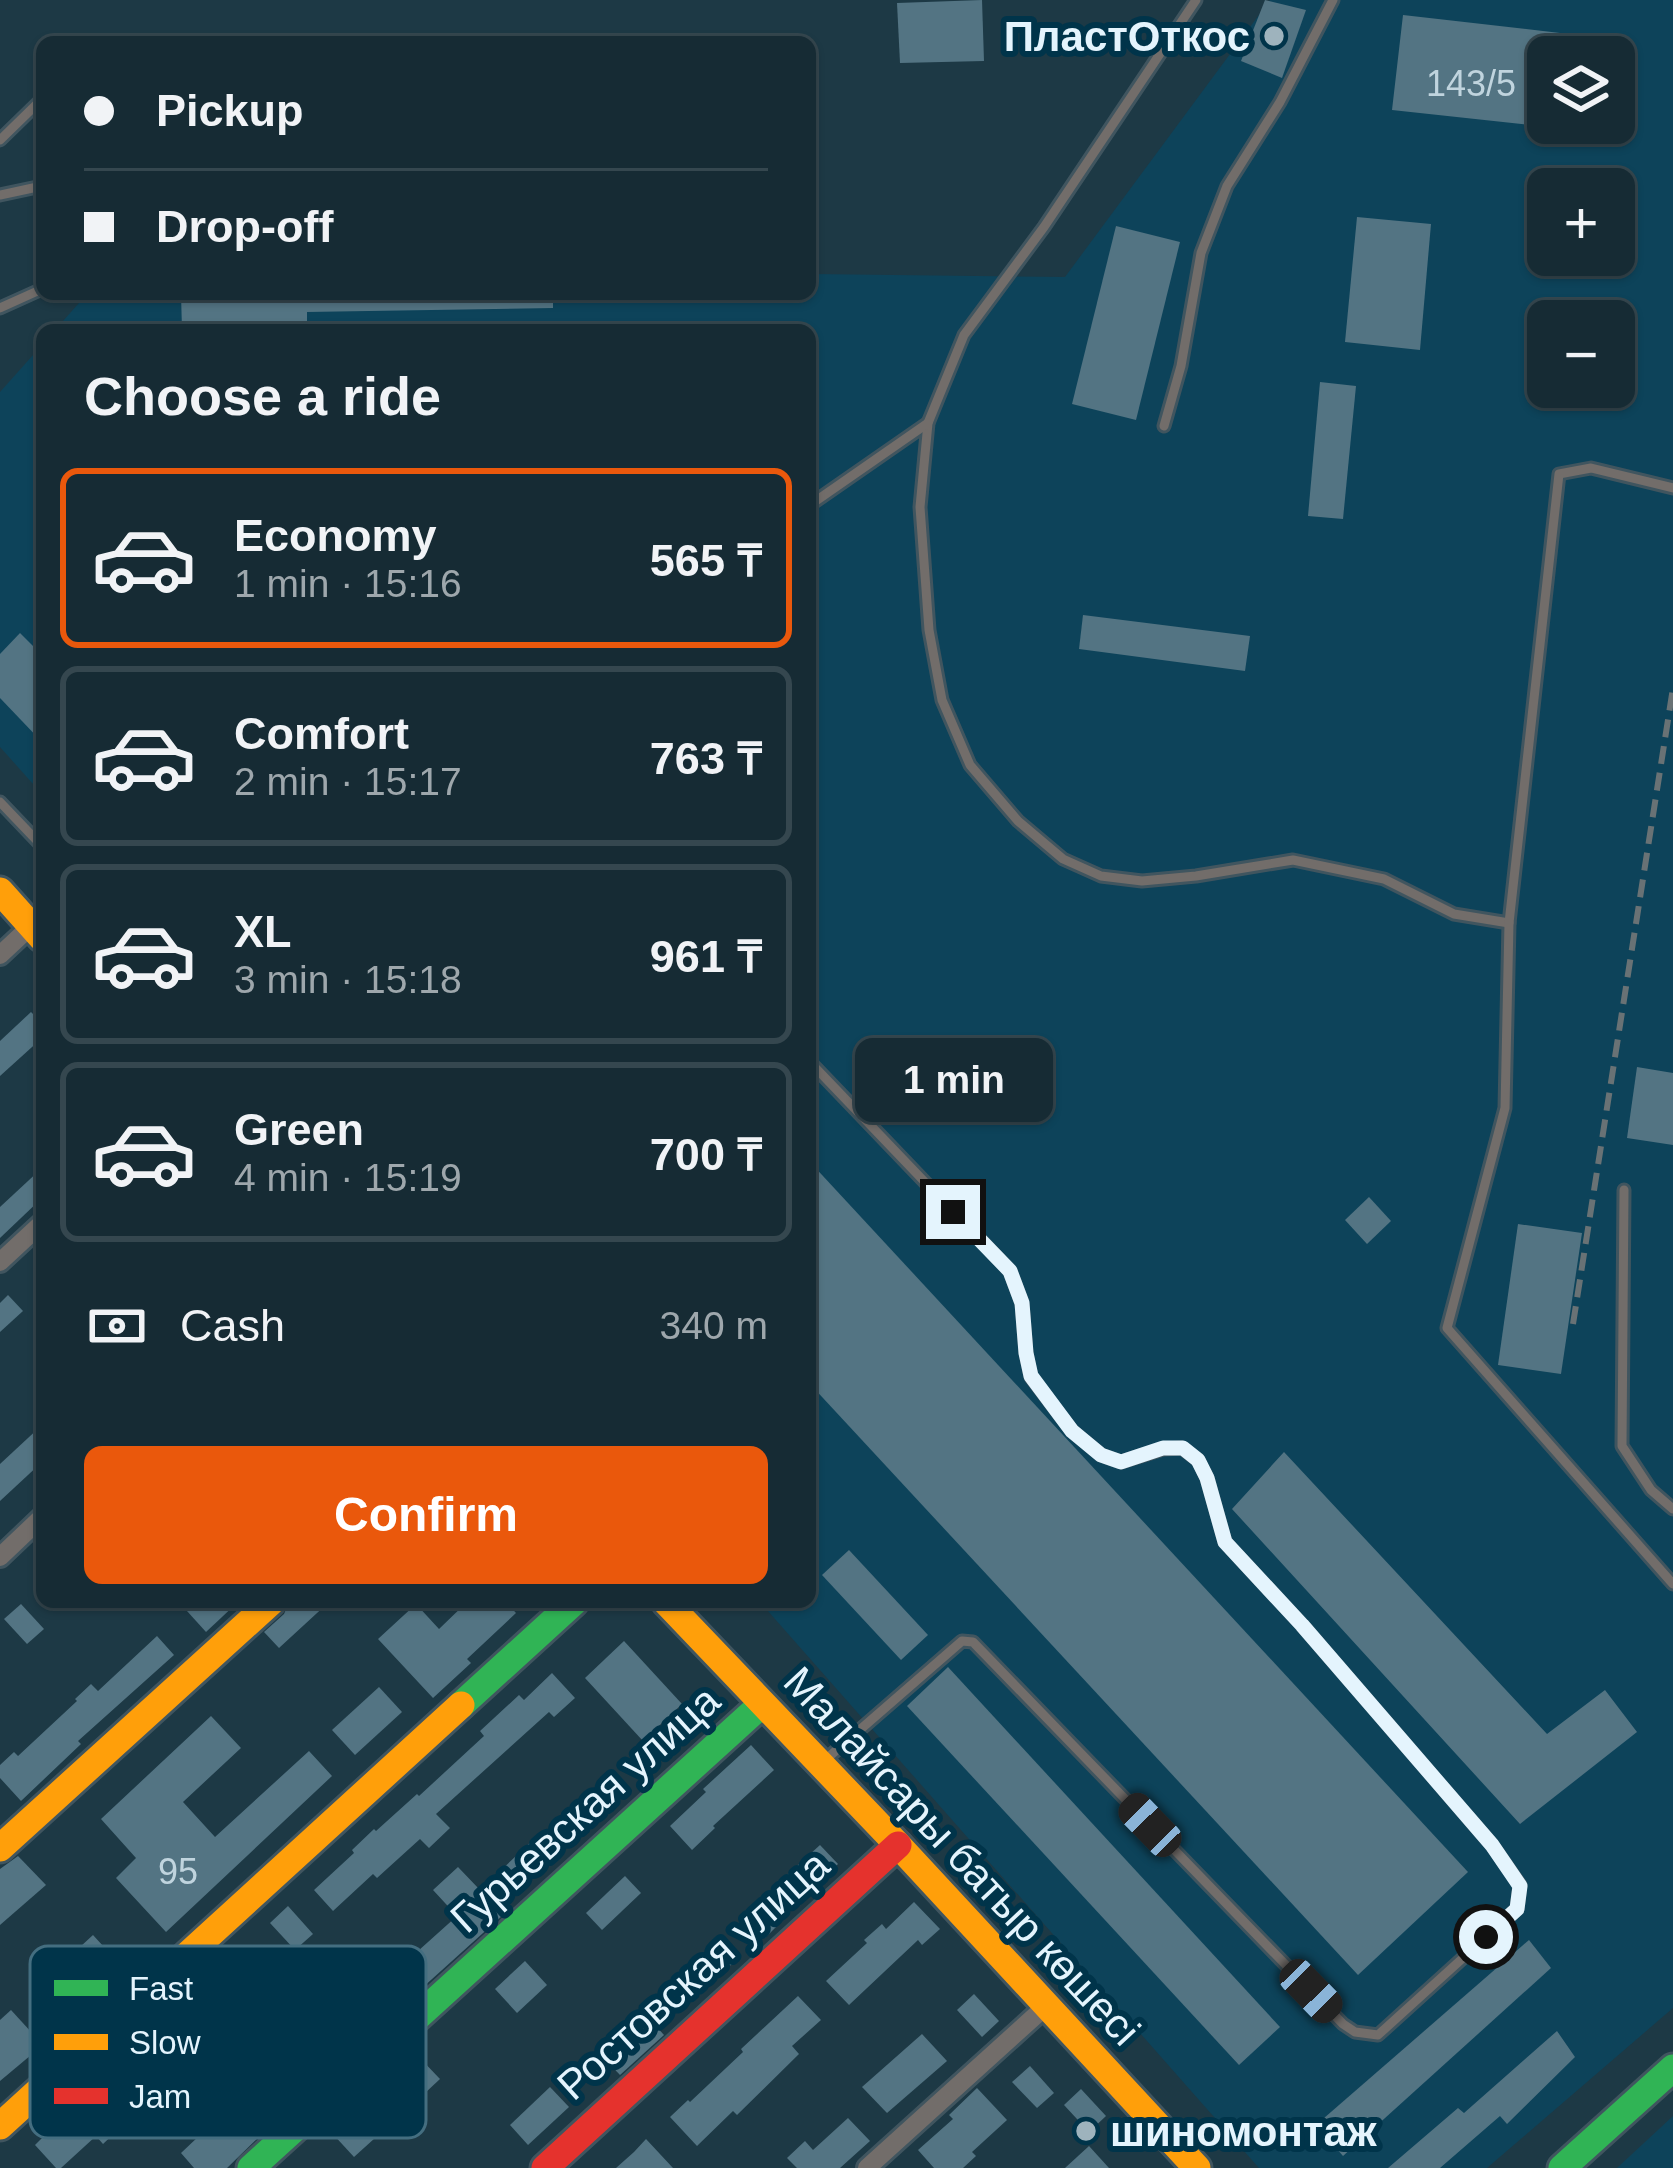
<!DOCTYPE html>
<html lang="en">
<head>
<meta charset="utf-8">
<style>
  body { margin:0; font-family:Arial,sans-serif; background:#1f333c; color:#f1f3f6; height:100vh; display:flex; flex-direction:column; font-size:45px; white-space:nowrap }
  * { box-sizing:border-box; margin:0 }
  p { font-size:39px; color:#9ea7ac }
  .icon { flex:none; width:66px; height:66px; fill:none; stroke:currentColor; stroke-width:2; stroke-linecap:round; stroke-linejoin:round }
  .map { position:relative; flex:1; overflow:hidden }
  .drawer { position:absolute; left:36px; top:324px; width:780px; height:1284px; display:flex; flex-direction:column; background:#162b34; border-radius:18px; box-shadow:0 3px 9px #0004,0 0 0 3px #35474f }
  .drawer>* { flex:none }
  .hud { position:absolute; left:36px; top:36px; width:780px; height:264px; border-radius:18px; box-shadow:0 3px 9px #0004,0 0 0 3px #35474f; display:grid; align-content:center; height:264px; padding:0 48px; background:#162b34 }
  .fabs { position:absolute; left:1527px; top:36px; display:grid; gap:24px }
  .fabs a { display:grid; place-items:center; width:108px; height:108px; border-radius:18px; background:#162b34; box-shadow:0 3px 9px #0004,0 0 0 3px #35474f; font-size:60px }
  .end { position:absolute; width:54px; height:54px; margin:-27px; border:15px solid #e4f4fd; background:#111; box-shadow:0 0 0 6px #111 }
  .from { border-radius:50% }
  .bubble { position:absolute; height:84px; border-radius:18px; background:#162b34; box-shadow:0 3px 9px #0004,0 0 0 3px #35474f; font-size:39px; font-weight:800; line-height:84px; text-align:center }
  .car { position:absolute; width:36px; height:72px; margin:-36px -18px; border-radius:15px; box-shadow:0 0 9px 3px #0007; background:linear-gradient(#222 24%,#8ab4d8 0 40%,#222 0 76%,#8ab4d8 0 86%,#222 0) }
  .hud b { display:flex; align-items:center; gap:42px; height:114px; font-size:45px }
  .hud b+b { border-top:3px solid #35474f }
  .hud i { width:30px; height:30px; background:#f1f3f6 }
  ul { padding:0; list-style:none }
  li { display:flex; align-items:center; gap:36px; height:180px; margin:0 24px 18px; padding:0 24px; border:6px solid #35474f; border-radius:18px }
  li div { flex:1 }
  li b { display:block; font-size:45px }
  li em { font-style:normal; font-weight:800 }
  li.on { border-color:#ea580c }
  li>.icon { width:108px; height:108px; stroke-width:1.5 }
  h2 { padding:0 48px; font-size:54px; line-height:144px }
  .pay { display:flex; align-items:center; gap:30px; height:132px; padding:0 48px; font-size:45px }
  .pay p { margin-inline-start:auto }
  .primary-button { display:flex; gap:24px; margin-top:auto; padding:24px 48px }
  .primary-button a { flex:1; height:138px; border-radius:18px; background:#ea580c; color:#fff; font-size:48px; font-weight:800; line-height:138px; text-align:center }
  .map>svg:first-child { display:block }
  .built { fill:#0d435a; fill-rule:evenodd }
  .building { fill:#537483 }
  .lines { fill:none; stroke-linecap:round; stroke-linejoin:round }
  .lane-casing { stroke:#40555f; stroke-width:15 }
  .street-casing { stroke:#40555f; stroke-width:24 }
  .fast-casing { stroke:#40555f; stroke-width:33 }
  .slow-casing { stroke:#40555f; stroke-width:33 }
  .jam-casing { stroke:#40555f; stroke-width:33 }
  .lane { stroke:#726d6a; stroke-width:9 }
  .street { stroke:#726d6a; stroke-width:18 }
  .fast { stroke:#30b455; stroke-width:27 }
  .slow { stroke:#ff9f0a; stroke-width:27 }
  .jam { stroke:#e5322d; stroke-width:27 }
  .rail { stroke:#697275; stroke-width:6; stroke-dasharray:18 9; stroke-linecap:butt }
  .route { stroke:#e4f4fd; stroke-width:15 }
  .poi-dot { fill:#9eb3bd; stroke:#00344a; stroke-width:4.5 }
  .labels { text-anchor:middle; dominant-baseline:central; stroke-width:12; stroke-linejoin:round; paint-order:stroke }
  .number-label { font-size:36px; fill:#c0d4de }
  .poi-label { font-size:42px; font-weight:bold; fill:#e4f4fd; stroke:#00344a; text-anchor:end }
  .street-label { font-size:42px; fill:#e4f4fd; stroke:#00344a }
  .key { fill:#00344a; stroke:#446e80; stroke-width:3 }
  .key-label { font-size:33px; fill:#e4f4fd }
</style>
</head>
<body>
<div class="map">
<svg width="1673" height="2168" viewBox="0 0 1673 2168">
  <rect width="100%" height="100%" fill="#1d3945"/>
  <g class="built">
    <path d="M1270,0H1673V2008L1487,2168H1259L760,1602H810V330H55L87,294H810V274L1065,277ZM1548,57H1614V123H1548ZM1548,189H1614V255H1548ZM1548,321H1614V387H1548Z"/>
    <path d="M42,345V794L0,747V392Z"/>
    <path d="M1673,2116V2168H1617Z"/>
  </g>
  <g class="building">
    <path d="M982,0L984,61L900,63L897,3Z"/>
    <path d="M1265,0L1306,10L1282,78L1241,61Z"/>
    <path d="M1403,15L1560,33L1557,57H1548V127L1392,110Z"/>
    <path d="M1357,217L1431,224L1420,350L1345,342Z"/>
    <path d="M1116,226L1180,242L1136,420L1072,404Z"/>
    <path d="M181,294H553V308L307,312V330H182Z"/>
    <path d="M1320,382L1356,386L1343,519L1308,516Z"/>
    <path d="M1083,615L1250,636L1245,671L1079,649Z"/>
    <path d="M20,633L42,655V742L0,698V654Z"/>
    <path d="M31,1012L42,1023V1038L0,1076V1041Z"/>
    <path d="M1637,1067L1673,1073V1145L1627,1138Z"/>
    <path d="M810,1162L1468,1872L1358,1975L810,1384Z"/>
    <path d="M42,1168V1198L0,1238V1207Z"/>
    <path d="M1369,1197L1391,1221L1367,1244L1345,1220Z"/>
    <path d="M1518,1224L1582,1233L1561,1374L1498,1365Z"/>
    <path d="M8,1295L23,1311L0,1332V1303Z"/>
    <path d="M42,1425V1462L0,1501V1464Z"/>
    <path d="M1284,1452L1547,1734L1605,1690L1637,1732L1520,1824L1232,1509Z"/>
    <path d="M849,1550L928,1635L901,1660L822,1575Z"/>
    <path d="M196,1602H238L206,1632L187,1611Z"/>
    <path d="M289,1602H329L279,1648L264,1632L284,1614Z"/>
    <path d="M467,1602H506L516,1613L467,1659L471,1663L433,1698L378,1639L416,1604L439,1629Z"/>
    <path d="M21,1604L44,1629L27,1644L4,1619Z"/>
    <path d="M157,1636L174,1655L78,1741L81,1744L21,1801L0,1778V1765L14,1752L18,1756L77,1701L75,1699L91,1684L98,1691Z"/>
    <path d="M624,1641L682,1704L643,1741L585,1678Z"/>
    <path d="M948,1667L1280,2027L1239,2065L907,1706Z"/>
    <path d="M552,1673L575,1698L554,1717L549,1712L436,1814L450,1828L429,1848L420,1839L377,1878L373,1874L333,1911L314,1890L354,1853L352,1850L374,1829L376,1831L417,1794L419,1796L484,1736L480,1731L519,1695L524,1700Z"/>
    <path d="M379,1687L402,1712L355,1755L332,1730Z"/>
    <path d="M211,1716L241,1748L183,1802L215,1837L309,1751L332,1776L166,1932L116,1878L136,1858L101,1819Z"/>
    <path d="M751,1745L774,1770L713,1826L715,1828L692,1850L670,1826L706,1792L703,1789Z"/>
    <path d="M535,1838L549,1854L494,1905L503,1915L370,2035L350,2012L457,1916L433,1890L458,1867L480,1890Z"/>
    <path d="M820,1845L838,1864L805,1894L787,1875Z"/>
    <path d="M18,1856L46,1885L0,1925V1869Z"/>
    <path d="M625,1876L641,1893L602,1930L586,1913Z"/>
    <path d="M914,1902L940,1929L922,1945L918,1940L849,2005L826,1981L867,1943L864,1940L882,1924L886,1929Z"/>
    <path d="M762,1904L782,1921L765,1938L747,1918Z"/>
    <path d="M288,1906L313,1934L295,1950L270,1923Z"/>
    <path d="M93,1935L124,1969L66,2025L29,1985L50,1966L54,1971Z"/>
    <path d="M1529,1940L1551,1968L1343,2156L1316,2125Z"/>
    <path d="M717,1946L733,1963L694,1999L678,1982Z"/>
    <path d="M247,1953L268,1976L227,2014L230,2017L156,2085L158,2087L119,2123L122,2126L103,2144L96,2136L61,2168H56L35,2145L89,2091L92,2094L186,2009L184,2007L203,1989L206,1992Z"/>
    <path d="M525,1961L547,1985L517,2013L495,1989Z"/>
    <path d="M974,1994L999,2021L982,2037L957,2010Z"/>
    <path d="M798,1996L821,2020L792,2046L799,2054L737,2115L733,2111L697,2146L670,2117L688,2100L690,2102L743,2052L741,2049Z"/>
    <path d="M11,2010L43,2045L0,2081V2020Z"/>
    <path d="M646,2015L664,2035L620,2075L602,2056Z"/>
    <path d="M1557,2031L1575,2057L1507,2124L1500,2116L1440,2168H1388L1458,2108L1464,2113Z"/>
    <path d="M922,2034L947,2061L887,2113L862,2087Z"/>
    <path d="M418,2056L440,2079L409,2108L387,2085Z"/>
    <path d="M1030,2066L1054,2093L1037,2108L1012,2082Z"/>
    <path d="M550,2087L569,2107L528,2145L510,2125Z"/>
    <path d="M977,2088L1007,2120L972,2152L976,2156L963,2168H934L918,2150L953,2119L949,2115Z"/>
    <path d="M1081,2089L1106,2116L1089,2132L1064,2105Z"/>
    <path d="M220,2091L261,2135L227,2168H194L181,2153L217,2119L204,2106Z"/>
    <path d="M352,2113L375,2138L354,2157L331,2132Z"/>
    <path d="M848,2118L870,2141L840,2168H797L787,2158L805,2141L813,2150Z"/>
    <path d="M646,2139L673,2168H616L634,2152Z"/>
    <path d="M1089,2146L1109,2168H1065Z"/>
  </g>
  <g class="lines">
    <g class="lane-casing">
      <g id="lane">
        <path d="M1196,0L1044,227L964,335L928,423L920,507L929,630L942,700L970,765L1018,821L1063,859L1101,876L1142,881L1196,876L1293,860L1384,879L1454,914L1509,923"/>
        <path d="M0,140L42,99"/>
        <path d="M0,195L42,186"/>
        <path d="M0,308L42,289"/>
        <path d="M1164,426L1181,366L1201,253L1227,186L1280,102L1333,0"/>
        <path d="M1673,488L1591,468L1559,474L1509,923L1505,1108L1447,1328L1673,1584"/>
        <path d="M810,505L928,423"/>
        <path d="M0,802L42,846"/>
        <path d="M810,1062L1010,1271L1022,1303L1026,1353L1031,1377L1072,1431L1101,1455L1121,1462L1163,1449L1182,1448L1198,1460L1207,1478L1225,1542L1302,1625L1492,1845L1520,1885L1517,1909L1378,2035L1355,2032L1343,2024L973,1642L962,1641L824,1761"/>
        <path d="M1624,1190L1622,1446L1651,1490L1673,1509"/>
      </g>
    </g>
    <g class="street-casing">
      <g id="street">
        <path d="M0,955L31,926"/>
        <path d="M0,1262L42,1223"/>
        <path d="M0,1557L42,1517"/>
        <path d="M867,2168L1045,2007"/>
      </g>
    </g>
    <g class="fast-casing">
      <g id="fast">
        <path d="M461,1705L574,1602"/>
        <path d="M251,2168L761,1705"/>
        <path d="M1562,2168L1673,2068"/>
      </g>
    </g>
    <g class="slow-casing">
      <g id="slow">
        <path d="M0,891L42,938"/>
        <path d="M666,1602L898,1845L1197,2168"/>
        <path d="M0,1848L271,1602"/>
        <path d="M0,2126L461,1705"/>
      </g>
    </g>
    <g class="jam-casing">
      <path id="jam" d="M545,2168L898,1845"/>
    </g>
    <use href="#lane" class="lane"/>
    <use href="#street" class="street"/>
    <use href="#fast" class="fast"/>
    <use href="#slow" class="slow"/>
    <use href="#jam" class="jam"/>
    <path class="rail" d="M1573,1324L1673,688"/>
  </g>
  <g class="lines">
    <path class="route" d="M953,1212L1010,1271L1022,1303L1026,1353L1031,1376L1072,1431L1101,1455L1121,1462L1163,1448H1183L1198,1460L1207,1478L1225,1542L1302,1625L1492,1845L1520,1886L1517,1909L1486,1937"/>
  </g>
  <g class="poi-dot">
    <circle cx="1274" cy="36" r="12"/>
    <circle cx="1086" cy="2131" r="12"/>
  </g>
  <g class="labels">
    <g class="number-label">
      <text x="1471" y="83">143/5</text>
      <text x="178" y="1871">95</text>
    </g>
    <g class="poi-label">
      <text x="1250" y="36">ПластОткос</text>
      <text x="1110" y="2131" text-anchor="start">шиномонтаж</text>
    </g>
    <g class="street-label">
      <text transform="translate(585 1809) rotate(-42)">Гурьевская улица</text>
      <text transform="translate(962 1856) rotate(47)">Малайсары батыр көшесі</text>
      <text transform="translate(693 1975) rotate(-42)">Ростовская улица</text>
    </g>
  </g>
  <rect x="30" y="1946" width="396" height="192" rx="18" class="key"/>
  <rect x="54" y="1980" width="54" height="16" fill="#30b455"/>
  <rect x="54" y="2034" width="54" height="16" fill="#ff9f0a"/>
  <rect x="54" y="2088" width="54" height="16" fill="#e5322d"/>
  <g class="key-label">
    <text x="129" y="2000">Fast</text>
    <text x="129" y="2054">Slow</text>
    <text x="129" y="2108">Jam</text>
  </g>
</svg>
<div class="fabs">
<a><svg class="icon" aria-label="layers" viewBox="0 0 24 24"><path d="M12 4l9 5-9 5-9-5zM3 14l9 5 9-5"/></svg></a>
<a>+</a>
<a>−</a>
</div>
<i class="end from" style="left:1486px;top:1937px"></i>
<i class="end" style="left:953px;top:1212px"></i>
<div class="bubble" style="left:855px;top:1038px;width:198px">1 min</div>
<i class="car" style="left:1150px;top:1825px;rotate:316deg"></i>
<i class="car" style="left:1311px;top:1991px;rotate:136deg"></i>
<div class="hud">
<b><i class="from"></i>Pickup</b>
<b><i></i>Drop-off</b>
</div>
<section class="drawer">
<h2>Choose a ride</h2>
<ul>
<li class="on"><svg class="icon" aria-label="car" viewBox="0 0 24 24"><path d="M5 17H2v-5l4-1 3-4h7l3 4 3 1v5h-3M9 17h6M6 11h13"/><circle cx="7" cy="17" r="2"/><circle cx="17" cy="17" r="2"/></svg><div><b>Economy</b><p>1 min · 15:16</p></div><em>565 ₸</em></li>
<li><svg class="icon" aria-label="car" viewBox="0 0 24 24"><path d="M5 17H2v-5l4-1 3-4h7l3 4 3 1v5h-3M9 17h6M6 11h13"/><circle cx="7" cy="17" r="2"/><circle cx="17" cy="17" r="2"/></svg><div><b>Comfort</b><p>2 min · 15:17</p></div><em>763 ₸</em></li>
<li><svg class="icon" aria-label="car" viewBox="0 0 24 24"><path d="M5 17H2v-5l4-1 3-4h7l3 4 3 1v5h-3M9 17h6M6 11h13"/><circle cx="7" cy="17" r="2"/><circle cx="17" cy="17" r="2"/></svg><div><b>XL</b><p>3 min · 15:18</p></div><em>961 ₸</em></li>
<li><svg class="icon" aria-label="car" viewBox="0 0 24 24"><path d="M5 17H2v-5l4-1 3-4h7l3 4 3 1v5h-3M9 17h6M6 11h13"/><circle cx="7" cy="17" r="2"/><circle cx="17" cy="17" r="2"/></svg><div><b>Green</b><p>4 min · 15:19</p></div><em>700 ₸</em></li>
</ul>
<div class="pay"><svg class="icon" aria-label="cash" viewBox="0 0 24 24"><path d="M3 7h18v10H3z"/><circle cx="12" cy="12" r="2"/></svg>Cash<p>340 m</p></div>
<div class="primary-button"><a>Confirm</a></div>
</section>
</div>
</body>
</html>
